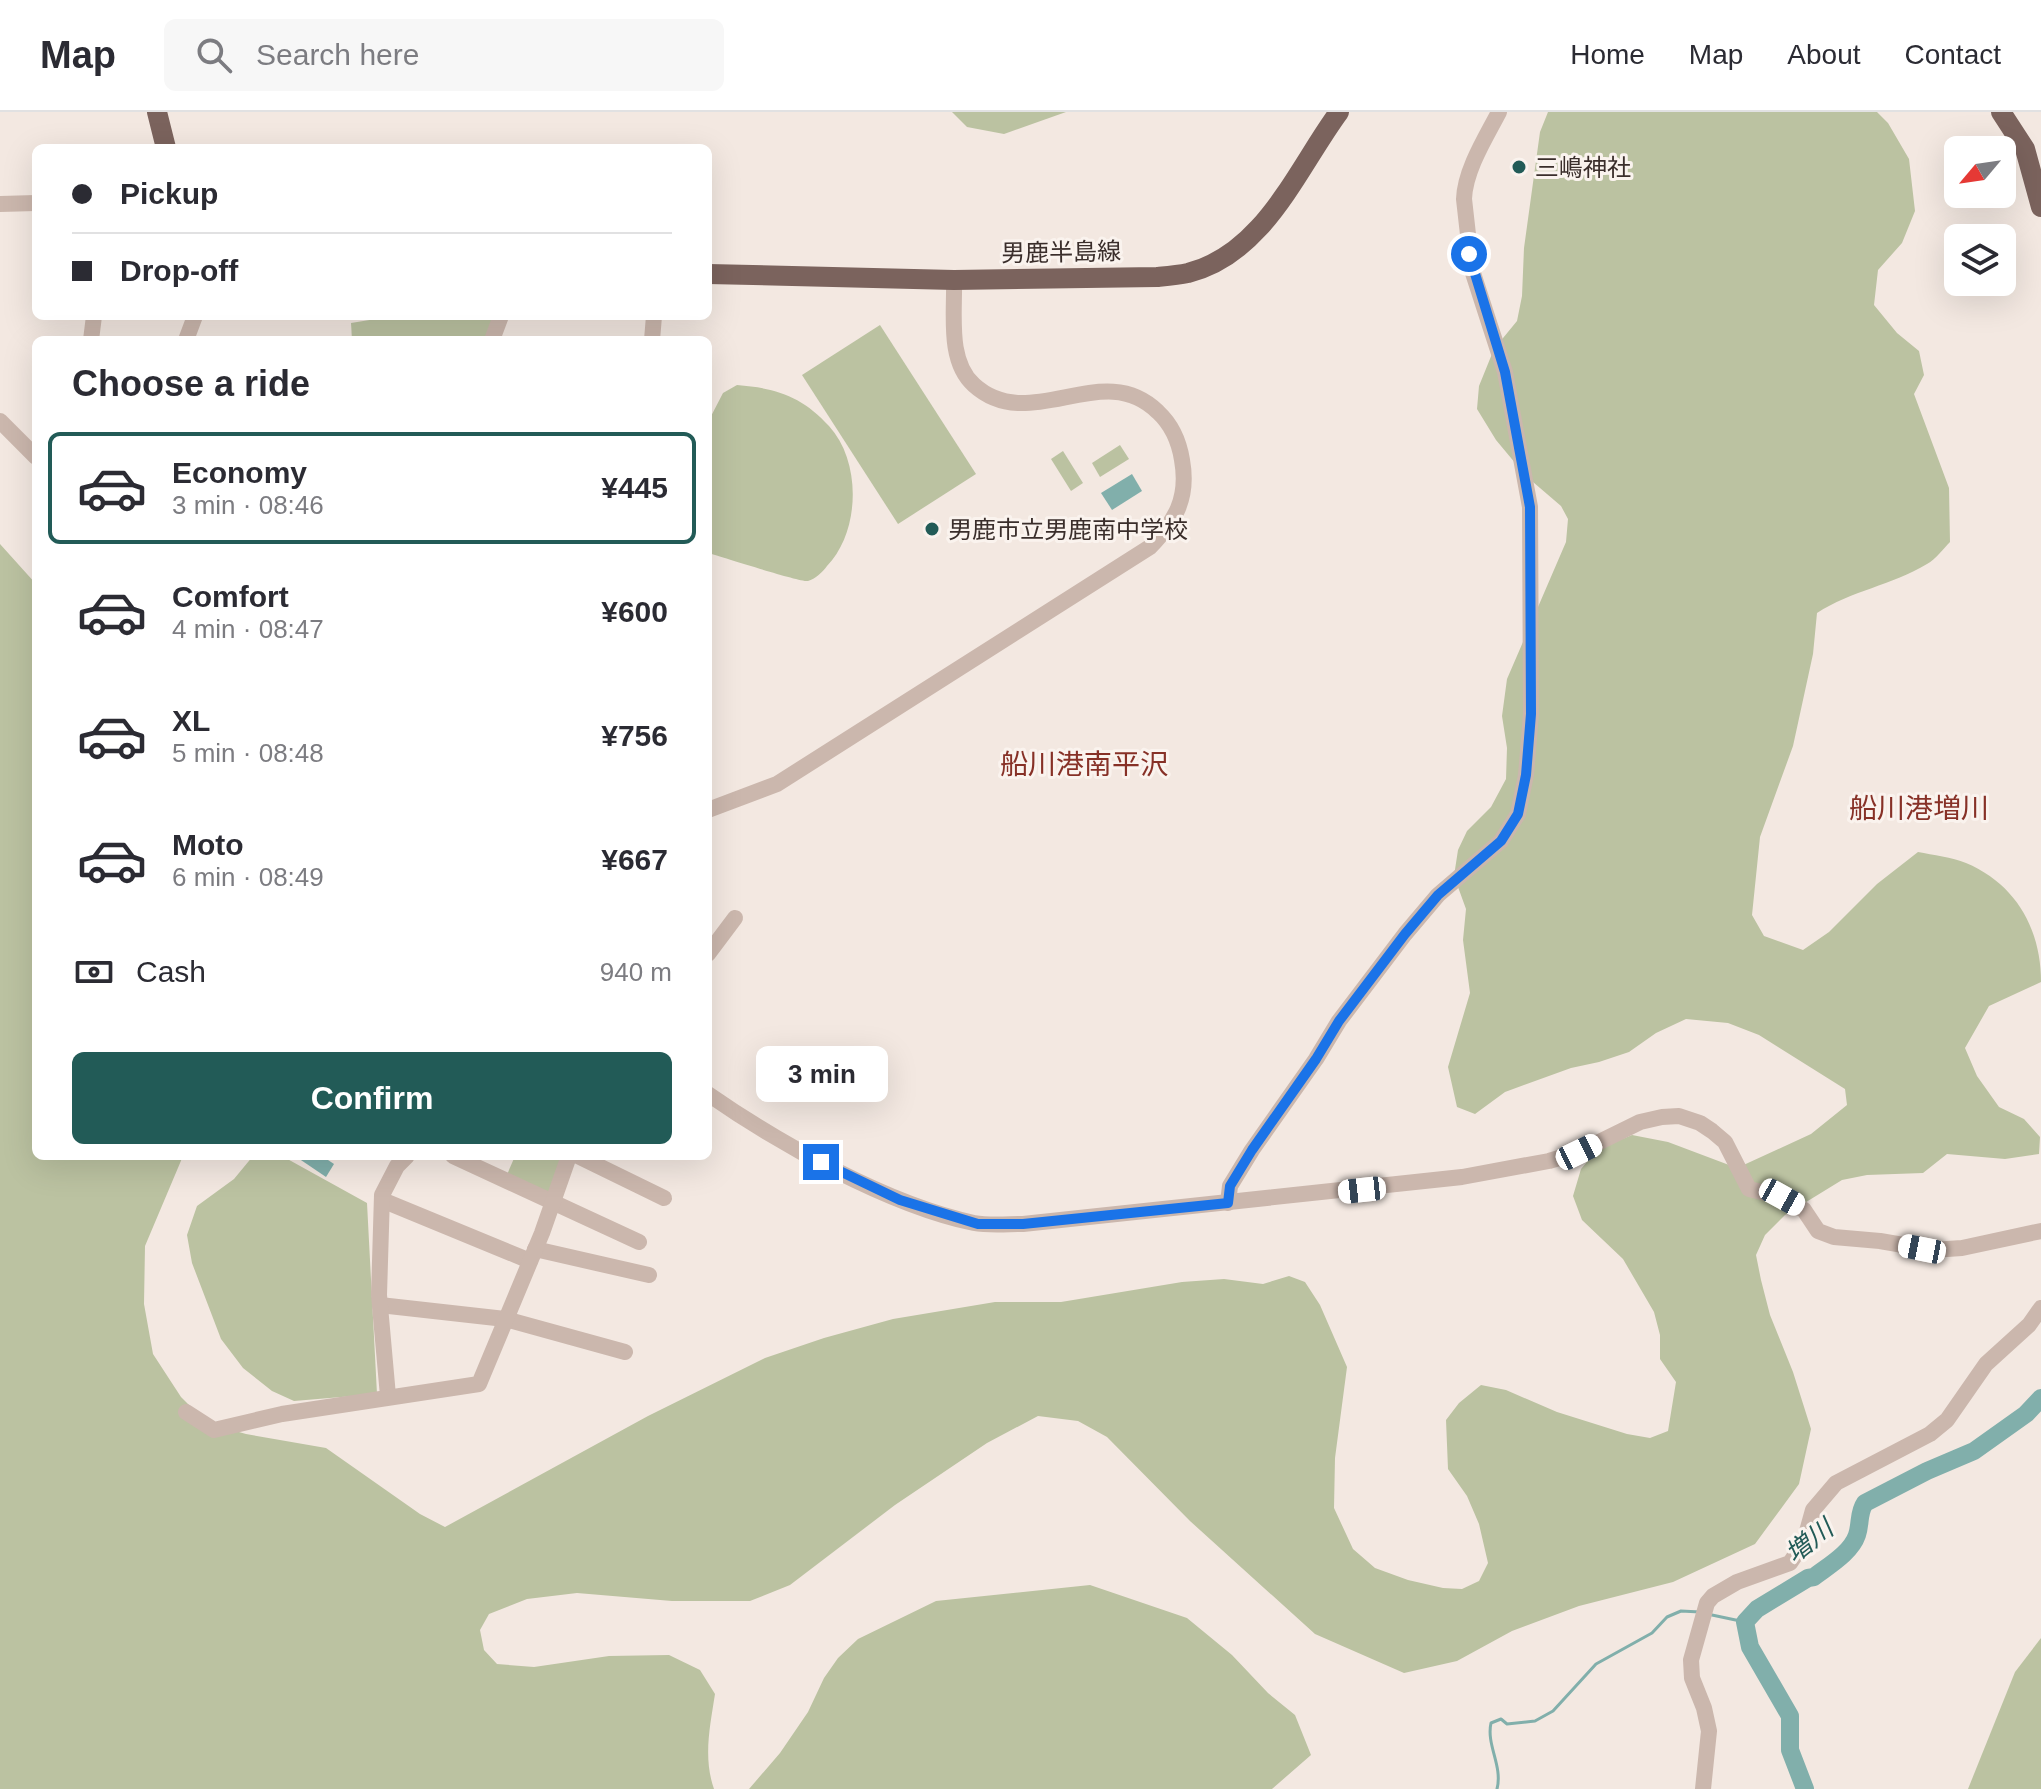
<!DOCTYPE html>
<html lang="en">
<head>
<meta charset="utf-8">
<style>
  body { margin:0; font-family:Helvetica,"Noto Sans JP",sans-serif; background:#f7f7f7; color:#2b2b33; height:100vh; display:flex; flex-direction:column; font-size:30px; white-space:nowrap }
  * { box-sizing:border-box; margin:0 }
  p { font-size:26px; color:#7c7c81 }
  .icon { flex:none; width:44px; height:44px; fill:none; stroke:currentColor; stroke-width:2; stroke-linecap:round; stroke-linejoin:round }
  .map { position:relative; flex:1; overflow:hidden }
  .sheet { position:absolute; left:32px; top:224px; width:680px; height:824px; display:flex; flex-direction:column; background:#fff; border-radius:12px; box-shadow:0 8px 32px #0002 }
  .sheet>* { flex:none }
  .top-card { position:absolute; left:32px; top:32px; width:680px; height:176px; border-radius:12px; box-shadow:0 8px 32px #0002; display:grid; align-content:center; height:176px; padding:0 40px; background:#fff }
  .needle { width:52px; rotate:241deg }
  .buttons { position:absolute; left:1944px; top:24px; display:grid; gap:16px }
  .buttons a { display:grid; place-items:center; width:72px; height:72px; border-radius:12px; background:#fff; box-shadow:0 8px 32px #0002; font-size:40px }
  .end { position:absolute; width:36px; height:36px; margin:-18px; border:10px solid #1a73e8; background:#fff; box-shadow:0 0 0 4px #fff }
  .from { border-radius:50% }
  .bubble { position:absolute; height:56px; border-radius:12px; background:#fff; box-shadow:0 8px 32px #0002; font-size:26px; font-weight:800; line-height:56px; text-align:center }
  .car { position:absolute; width:24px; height:48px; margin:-24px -12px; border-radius:10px; box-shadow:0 0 6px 2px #0007; background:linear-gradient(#fff 24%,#345 0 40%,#fff 0 76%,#345 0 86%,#fff 0) }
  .top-card b { display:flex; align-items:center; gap:28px; height:76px; font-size:30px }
  .top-card b+b { border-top:2px solid #e1e1e2 }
  .top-card i { width:20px; height:20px; background:#2b2b33 }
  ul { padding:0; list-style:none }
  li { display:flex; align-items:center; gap:24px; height:112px; margin:0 16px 12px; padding:0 24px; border:4px solid transparent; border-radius:12px }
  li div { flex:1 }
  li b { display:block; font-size:30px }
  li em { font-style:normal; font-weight:800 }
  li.active { border-color:#225b57 }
  li>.icon { width:72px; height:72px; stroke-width:1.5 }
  h2 { padding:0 40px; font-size:36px; line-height:96px }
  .pay { display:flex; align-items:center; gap:20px; height:88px; padding:0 40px; font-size:30px }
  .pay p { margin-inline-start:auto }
  .button { display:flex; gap:16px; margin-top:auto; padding:16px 40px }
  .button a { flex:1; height:92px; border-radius:12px; background:#225b57; color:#fff; font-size:32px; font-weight:800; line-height:92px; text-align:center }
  header { display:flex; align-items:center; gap:48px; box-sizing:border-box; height:112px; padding:0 40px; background:#fff; border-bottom:2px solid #e1e1e2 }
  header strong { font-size:38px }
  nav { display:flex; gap:44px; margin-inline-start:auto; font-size:28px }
  .search { width:560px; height:72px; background:#f7f7f7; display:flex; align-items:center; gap:20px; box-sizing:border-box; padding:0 28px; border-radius:12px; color:#7c7c81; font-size:30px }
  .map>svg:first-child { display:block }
  .green { fill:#bbc2a1 }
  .water { fill:#81afab }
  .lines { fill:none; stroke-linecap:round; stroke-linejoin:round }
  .stream { stroke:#81afab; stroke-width:3 }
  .river { stroke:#81afab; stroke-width:18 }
  .minor { stroke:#cbb7ad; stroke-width:16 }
  .major { stroke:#7b635d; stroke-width:20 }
  .route { stroke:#1a73e8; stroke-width:10 }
  .poi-dot { fill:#225b57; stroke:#faf3ee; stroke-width:3 }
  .labels { text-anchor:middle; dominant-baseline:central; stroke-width:6; stroke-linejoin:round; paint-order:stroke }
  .poi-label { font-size:24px; fill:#3a2e2b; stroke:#faf3ee; text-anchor:start }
  .street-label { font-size:24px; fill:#3a2e2b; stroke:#faf3ee }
  .water-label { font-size:26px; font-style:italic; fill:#225b57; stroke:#faf3ee }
  .quarter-label { font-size:28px; fill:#873127; stroke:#faf3ee }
</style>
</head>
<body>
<header>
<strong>Map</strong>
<div class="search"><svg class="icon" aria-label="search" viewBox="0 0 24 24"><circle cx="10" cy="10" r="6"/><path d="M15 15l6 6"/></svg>Search here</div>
<nav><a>Home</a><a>Map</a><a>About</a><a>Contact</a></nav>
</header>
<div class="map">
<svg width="2041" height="1677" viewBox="0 0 2041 1677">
  <rect width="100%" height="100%" fill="#f3e8e1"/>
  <g class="green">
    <path d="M952,0H1066L1004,22L967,15Z"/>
    <path d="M1548,0H1877L1888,11L1909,47L1915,99L1902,131L1878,158L1874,193L1897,221L1919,239L1924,263L1914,282L1949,376L1950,430C1943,437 1936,447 1927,452C1892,473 1851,479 1817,501L1813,542L1793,634L1760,725L1752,803L1764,824L1803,838L1829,820L1877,772L1918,740C1933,743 1952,745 1966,751C2016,772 2041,817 2041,870L1989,894L1965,936L1977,964L1999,995L2024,1007L2040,1025L2039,1042L2005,1047L1947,1042L1923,1061L1867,1063L1842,1068L1785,1103L1765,1123L1756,1143L1761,1168L1770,1203L1793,1260L1811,1317L1799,1372L1755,1432L1673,1470L1579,1494L1512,1519L1457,1549L1404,1561L1315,1522L1190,1409L1107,1325L1078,1309L1038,1304L987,1331L895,1393L790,1473L750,1489H672L577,1481L527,1487L489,1502L480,1518L484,1538L497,1552L534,1555L609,1544L669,1543L700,1558L715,1582C710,1614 703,1646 714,1677H0V432L36,472V1044H183L145,1134L144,1192L153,1242L181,1285L207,1311L246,1322L326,1336L420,1402L445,1415L648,1304L765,1246L824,1226L893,1207L995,1190H1061L1182,1170L1224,1167L1263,1172L1289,1164L1305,1170L1320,1193L1347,1255L1335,1346L1334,1396L1353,1437L1375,1456L1408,1468L1443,1476L1462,1477L1479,1469L1488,1451L1479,1412L1467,1384L1448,1357L1446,1308L1459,1291L1481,1273L1506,1278L1557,1300L1627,1322L1650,1326L1668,1319L1676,1270L1660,1247V1223L1654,1200L1623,1147L1582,1108L1573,1084L1581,1057L1592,1044L1608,1033L1632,1023L1668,1030L1737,1056L1811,1022L1847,993L1845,977L1759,923L1728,911L1686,907L1656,921L1629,940L1599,950L1571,956L1505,980L1475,1002L1457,995L1448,955L1470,881L1463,828L1466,797L1454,764L1458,738L1467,719L1491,695L1506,667L1507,636L1502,604L1507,567L1566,430L1568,407L1561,394L1526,364L1496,328L1477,297L1479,274L1494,237L1517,209L1522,184L1524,136L1540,20Z"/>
    <path d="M394,204H496L486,228H352L351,211Z"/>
    <path d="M880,213L976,362L898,412L802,263Z"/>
    <path d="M737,273C775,276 802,284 829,314C862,350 860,420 827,454C823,460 815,467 808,469C799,470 723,445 708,441V310L723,281Z"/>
    <path d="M1120,333L1129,347L1100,365L1092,351Z"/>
    <path d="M1063,339L1083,371L1071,379L1051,347Z"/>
    <path d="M253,1044H282L367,1091L377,1282L294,1289L272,1279L243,1256L221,1227L192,1151L187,1123L197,1094L234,1067Z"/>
    <path d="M515,1044H565L549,1087L506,1065Z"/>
    <path d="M1090,1473L1187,1506L1232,1543L1268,1581L1295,1603L1311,1643L1272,1677H749L780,1641L808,1600L824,1566L838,1546L858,1527L936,1489Z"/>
    <path d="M2041,1526V1677H1968L2015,1560Z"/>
  </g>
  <g class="water">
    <path d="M1132,362L1142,379L1112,398L1101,381Z"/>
    <path d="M295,1044H322L334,1052L326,1065Z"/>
  </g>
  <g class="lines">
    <g class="stream">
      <path d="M1712,1503L1745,1510"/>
      <path d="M1497,1677C1503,1654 1486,1633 1491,1611L1501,1607L1507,1612L1535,1609L1553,1599L1596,1552L1652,1521L1667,1505L1681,1499L1700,1500"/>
    </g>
    <path class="river" d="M1805,1677L1790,1638V1604L1750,1535L1745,1510L1757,1497L1808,1466L1814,1465C1828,1454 1851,1441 1857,1423C1861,1411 1858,1401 1865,1391L1927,1359L1974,1339L2026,1302L2041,1286"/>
    <g class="minor">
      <path d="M0,92L36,91"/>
      <path d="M91,228L94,204"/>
      <path d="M186,228L195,204"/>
      <path d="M492,228L501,204"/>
      <path d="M652,228L654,204"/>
      <path d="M0,309L36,345"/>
      <path d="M708,698L777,672L1150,435C1175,409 1189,387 1182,348C1179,329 1172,313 1158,300C1103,245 1030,324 974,273C947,249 955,201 954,168"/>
      <path d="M708,842L735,806"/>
      <path d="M708,982C780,1032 888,1093 974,1111C990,1114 1008,1112 1023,1112L1462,1065L1549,1049L1579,1040L1640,1010L1662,1005L1679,1004L1700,1011L1712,1019L1725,1030L1749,1077L1782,1085L1804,1098L1818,1119L1834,1125L1880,1129L1932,1138L1962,1136L2041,1119"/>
      <path d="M453,1044L639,1130"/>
      <path d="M578,1044L664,1086"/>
      <path d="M382,1088L530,1149"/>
      <path d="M1228,1091L1230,1074L1252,1038L1316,947L1339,909L1405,822L1438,783L1501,729L1518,702L1526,663L1531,602L1530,395L1505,260L1472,158L1464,87C1465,58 1486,25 1499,0"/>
      <path d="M535,1137L649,1163"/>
      <path d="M380,1193L505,1207L625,1240"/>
      <path d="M388,1284L379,1183L382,1083L397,1054L407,1044"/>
      <path d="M186,1300L214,1318L282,1302L479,1272L542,1121L569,1044"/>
      <path d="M1703,1677L1709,1619L1704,1596L1692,1566L1691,1548L1707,1491L1713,1484L1737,1470L1790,1451L1804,1430L1813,1398L1836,1371L1930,1322L1947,1308L1986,1252L2029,1213L2041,1196"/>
    </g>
    <g class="major">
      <path d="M157,0L166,36"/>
      <path d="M2001,0L2025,37L2041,95"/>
      <path d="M708,162L954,168L1157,165C1167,164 1178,163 1188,161C1264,142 1297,57 1339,0"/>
    </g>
  </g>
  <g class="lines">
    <path class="route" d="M821,1050L900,1088L978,1112H1023L1228,1091L1230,1074L1252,1038L1316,947L1339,909L1405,822L1438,783L1501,729L1518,702L1526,663L1531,602L1530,395L1505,260L1469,142"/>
  </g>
  <g class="poi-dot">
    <circle cx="1519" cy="55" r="8"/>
    <circle cx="932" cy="417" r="8"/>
  </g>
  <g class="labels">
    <g class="poi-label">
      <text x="1535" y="55">三嶋神社</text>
      <text x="948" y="417">男鹿市立男鹿南中学校</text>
    </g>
    <g class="street-label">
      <text transform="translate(1061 140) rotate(-1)">男鹿半島線</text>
    </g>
    <g class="water-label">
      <text transform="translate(1809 1429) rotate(-38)">増川</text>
    </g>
    <g class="quarter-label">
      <text x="1084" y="652">船川港南平沢</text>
      <text x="1919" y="696">船川港増川</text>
    </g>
  </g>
</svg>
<div class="buttons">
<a><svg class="needle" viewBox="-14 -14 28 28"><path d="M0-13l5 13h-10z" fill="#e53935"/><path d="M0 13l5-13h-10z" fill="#7c7c81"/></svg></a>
<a><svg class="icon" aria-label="layers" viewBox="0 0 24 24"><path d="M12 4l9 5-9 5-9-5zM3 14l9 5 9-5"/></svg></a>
</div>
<i class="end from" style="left:1469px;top:142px"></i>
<i class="end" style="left:821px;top:1050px"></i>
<div class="bubble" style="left:756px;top:934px;width:132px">3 min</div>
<i class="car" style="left:1579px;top:1040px;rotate:64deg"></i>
<i class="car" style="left:1362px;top:1078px;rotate:264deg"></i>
<i class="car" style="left:1782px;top:1085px;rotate:119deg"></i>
<i class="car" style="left:1922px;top:1137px;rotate:281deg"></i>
<div class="top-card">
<b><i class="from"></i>Pickup</b>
<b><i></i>Drop-off</b>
</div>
<section class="sheet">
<h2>Choose a ride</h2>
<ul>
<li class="active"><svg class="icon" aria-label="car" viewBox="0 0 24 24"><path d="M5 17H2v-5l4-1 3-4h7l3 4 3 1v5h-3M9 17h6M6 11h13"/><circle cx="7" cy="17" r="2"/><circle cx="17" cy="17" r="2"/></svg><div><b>Economy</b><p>3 min · 08:46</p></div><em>¥445</em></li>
<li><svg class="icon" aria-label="car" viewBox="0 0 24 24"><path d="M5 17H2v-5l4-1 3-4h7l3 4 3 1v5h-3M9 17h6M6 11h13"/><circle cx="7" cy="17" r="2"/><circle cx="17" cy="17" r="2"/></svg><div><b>Comfort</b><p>4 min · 08:47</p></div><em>¥600</em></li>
<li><svg class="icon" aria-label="car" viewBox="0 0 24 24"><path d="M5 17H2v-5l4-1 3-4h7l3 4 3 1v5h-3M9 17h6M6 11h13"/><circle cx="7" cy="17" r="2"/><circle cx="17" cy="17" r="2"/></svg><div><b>XL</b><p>5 min · 08:48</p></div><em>¥756</em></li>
<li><svg class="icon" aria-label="car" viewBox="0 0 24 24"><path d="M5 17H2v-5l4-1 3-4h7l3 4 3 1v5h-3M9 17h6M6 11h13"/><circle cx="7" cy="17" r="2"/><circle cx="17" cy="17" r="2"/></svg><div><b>Moto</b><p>6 min · 08:49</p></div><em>¥667</em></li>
</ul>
<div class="pay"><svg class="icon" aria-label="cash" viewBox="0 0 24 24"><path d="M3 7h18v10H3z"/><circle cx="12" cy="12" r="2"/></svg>Cash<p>940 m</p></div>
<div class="button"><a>Confirm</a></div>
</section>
</div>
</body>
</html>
